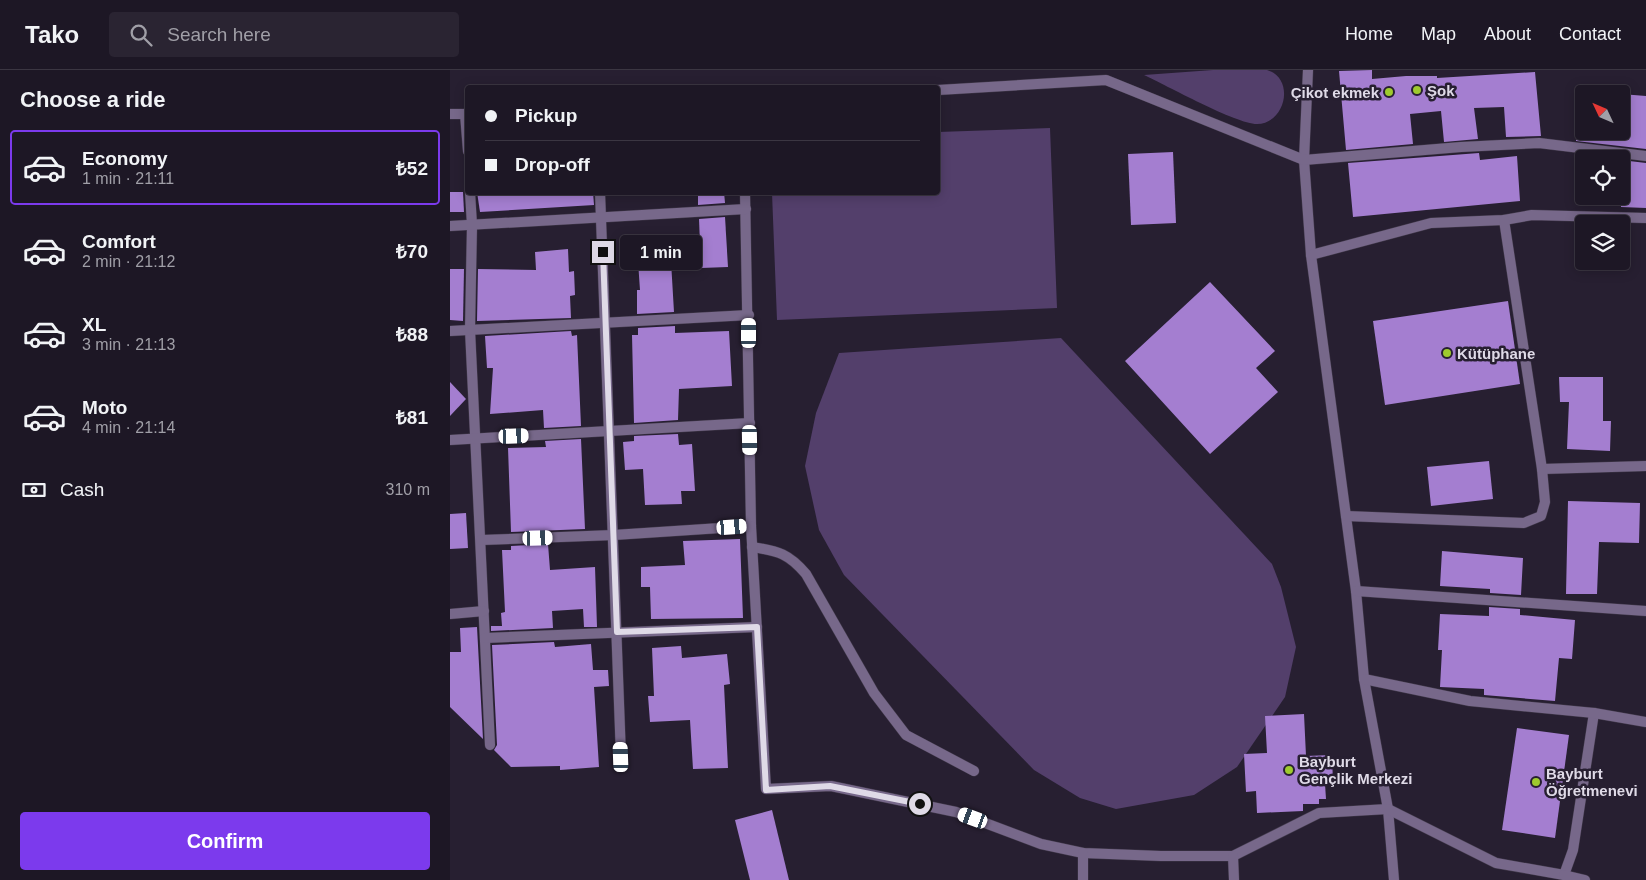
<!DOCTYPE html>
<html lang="en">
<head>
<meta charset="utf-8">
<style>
  body { margin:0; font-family:Arial,sans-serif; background:#2a2432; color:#f1f3f6; height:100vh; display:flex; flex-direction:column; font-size:19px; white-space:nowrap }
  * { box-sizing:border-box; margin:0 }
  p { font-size:16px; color:#a09fa7 }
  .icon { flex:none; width:28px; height:28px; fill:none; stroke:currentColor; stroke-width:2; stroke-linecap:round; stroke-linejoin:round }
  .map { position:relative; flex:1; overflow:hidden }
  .details { display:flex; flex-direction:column; background:#1d1725; width:450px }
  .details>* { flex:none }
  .guide { position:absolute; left:15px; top:15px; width:475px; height:110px; border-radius:5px; box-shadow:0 2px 12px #0003,0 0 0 1px #3b3642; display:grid; align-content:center; height:110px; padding:0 20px; background:#1d1725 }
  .needle { width:32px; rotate:314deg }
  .fabs { position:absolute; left:1125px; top:15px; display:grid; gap:10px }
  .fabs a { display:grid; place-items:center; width:55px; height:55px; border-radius:5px; background:#1d1725; box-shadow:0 2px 12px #0003,0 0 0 1px #3b3642; font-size:25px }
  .end { position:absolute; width:22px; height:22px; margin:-11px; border:6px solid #dfdae7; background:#111; box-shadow:0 0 0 2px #111 }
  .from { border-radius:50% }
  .bubble { position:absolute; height:35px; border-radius:5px; background:#1d1725; box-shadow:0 2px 12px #0003,0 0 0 1px #3b3642; font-size:16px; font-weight:700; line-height:35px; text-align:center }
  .car { position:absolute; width:15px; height:30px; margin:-15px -8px; border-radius:6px; box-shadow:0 0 4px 1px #0007; background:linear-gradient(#fff 24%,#345 0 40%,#fff 0 76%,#345 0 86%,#fff 0) }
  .guide b { display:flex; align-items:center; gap:18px; height:48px; font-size:19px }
  .guide b+b { border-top:1px solid #3b3642 }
  .guide i { width:12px; height:12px; background:#f1f3f6 }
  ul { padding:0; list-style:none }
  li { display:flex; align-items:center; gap:15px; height:75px; margin:0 10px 8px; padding:0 10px; border:2px solid transparent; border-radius:5px }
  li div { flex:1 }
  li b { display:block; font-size:19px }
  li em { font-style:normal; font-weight:700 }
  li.active { border-color:#7c3aed }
  li>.icon { width:45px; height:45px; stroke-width:1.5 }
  h2 { padding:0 20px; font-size:22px; line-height:60px }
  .pay { display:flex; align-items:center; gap:12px; height:55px; padding:0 20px; font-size:19px }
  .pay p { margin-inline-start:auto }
  .action { display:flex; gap:10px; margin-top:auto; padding:10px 20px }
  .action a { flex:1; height:58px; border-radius:5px; background:#7c3aed; color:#fff; font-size:20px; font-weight:700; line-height:58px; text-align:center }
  header { display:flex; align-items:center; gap:30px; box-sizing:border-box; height:70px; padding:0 25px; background:#1d1725; border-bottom:1px solid #3b3642 }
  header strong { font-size:24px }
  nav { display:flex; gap:28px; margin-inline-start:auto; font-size:18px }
  .search { width:350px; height:45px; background:#2a2432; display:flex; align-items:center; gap:12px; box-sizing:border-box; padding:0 18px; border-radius:5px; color:#a09fa7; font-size:19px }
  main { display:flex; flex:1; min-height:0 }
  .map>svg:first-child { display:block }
  .green { fill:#533f6b }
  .building { fill:#a47ed0 }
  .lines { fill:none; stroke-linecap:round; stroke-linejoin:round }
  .service-casing { stroke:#41394a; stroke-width:11 }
  .minor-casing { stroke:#41394a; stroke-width:11 }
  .service { stroke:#77688a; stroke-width:10 }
  .minor { stroke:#77688a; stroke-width:10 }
  .route { stroke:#dfdae7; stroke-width:6 }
  .poi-dot { fill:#9eca2e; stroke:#271f31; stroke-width:2 }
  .labels { text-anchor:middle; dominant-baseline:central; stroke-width:5; stroke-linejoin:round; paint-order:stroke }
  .poi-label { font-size:15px; font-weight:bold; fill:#dfdae7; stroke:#271f31; text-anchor:start }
</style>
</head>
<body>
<header>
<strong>Tako</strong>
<div class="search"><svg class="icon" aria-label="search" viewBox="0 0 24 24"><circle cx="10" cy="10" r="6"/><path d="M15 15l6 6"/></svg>Search here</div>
<nav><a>Home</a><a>Map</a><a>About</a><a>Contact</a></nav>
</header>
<main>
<section class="details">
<h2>Choose a ride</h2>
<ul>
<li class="active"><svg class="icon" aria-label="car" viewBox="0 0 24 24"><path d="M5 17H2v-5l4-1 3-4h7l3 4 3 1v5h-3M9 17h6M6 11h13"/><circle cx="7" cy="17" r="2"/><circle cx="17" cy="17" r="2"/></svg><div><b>Economy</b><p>1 min · 21:11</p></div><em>₺52</em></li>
<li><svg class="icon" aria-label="car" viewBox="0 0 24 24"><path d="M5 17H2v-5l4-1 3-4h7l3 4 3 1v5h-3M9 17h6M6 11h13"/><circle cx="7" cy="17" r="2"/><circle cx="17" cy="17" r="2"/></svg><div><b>Comfort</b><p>2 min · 21:12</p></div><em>₺70</em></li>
<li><svg class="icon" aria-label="car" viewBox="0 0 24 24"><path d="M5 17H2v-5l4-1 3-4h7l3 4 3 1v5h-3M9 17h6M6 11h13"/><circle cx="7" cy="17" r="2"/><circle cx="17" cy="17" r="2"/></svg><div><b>XL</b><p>3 min · 21:13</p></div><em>₺88</em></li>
<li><svg class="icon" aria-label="car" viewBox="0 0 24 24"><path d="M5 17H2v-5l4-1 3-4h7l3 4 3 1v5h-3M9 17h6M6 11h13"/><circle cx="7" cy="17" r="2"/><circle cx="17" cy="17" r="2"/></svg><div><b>Moto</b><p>4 min · 21:14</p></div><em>₺81</em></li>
</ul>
<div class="pay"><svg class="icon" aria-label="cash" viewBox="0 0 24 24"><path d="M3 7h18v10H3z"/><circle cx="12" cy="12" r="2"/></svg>Cash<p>310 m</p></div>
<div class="action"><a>Confirm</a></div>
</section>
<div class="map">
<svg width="1196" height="810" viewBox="0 0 1196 810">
  <rect width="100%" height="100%" fill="#271f31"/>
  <g class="green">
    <path d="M763,0C778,0 805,0 817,0C846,9 835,54 807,54C786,54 716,15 694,5Z"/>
    <path d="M600,58L607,238L327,250L322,123L488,122V62Z"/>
    <path d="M611,268L822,494L831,517L846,577L835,627L787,697L744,725L666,739L630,728L584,700L394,505L369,460L355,396L366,343L389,283Z"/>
  </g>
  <g class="building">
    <path d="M922,0V9L956,6H987V8L1085,2L1091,66L1056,67L1054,37L1024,38L1028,69L994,72L991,41L960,44L963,74L896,80L889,1Z"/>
    <path d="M1171,24L1196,26V79L1126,71V61H1171Z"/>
    <path d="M723,82L726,153L681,155L678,84Z"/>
    <path d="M1029,83L1030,90L1067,86L1070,131L903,147L898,93Z"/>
    <path d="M1171,90L1196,93V138L1171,137Z"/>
    <path d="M0,122H13L14,142H0Z"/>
    <path d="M27,122H143L144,135L30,142Z"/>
    <path d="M248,122H274L275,133L248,135Z"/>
    <path d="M275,147L278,197L251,198L249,149Z"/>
    <path d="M220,174L224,242L187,244V220H190L187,177Z"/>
    <path d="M118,179L119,202L124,201L125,225L120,226L121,248L27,251L28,199L86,200L85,182Z"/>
    <path d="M0,199H14L13,251L0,250Z"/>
    <path d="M760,212L825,281L806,298L828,322L760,384L675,291Z"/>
    <path d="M1058,231L1070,314L935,335L923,251Z"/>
    <path d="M225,256V263L279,261L282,316L229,319L228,350L184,353L182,265H188V258Z"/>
    <path d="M121,261L122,266L127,265L131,356L94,358L93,340L40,344L43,298H37L35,266Z"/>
    <path d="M1109,307H1153V351H1161L1160,381L1117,379L1119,332H1110Z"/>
    <path d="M0,312L16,329L0,346Z"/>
    <path d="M228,364L229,375L242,374L245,421H231L232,434L195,435L193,399L175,400L173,372L184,371V366Z"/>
    <path d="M131,369L135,459L61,462L58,378L96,377L95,371Z"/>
    <path d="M1039,391L1043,429L981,436L977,397Z"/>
    <path d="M1118,431L1190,433L1189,473L1149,472L1147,524H1116Z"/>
    <path d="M16,443L18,478L0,479V444Z"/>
    <path d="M290,469L293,548L201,549L200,517H191V497L235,495L233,471Z"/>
    <path d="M98,474L100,500L145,497L147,557H134L133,539L102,541L103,558L41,561V556H52L51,543L55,542L52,480H61V476Z"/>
    <path d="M992,481L1073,488L1071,525L1040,523V519L990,516Z"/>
    <path d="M1039,537L1070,539V545L1125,550L1122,589L1109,588L1105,631L1034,625V619L990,617L992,580H988L990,544L1039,546Z"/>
    <path d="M27,557L33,669L0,637V582H11L10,558Z"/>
    <path d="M104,572L105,577L141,574L143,600H158L159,616L144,617L149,697L110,700V696L61,697L44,680L47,675L42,575Z"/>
    <path d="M231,576L232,588L277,584L280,614L274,615L278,698L243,699L240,650L200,652L198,626H204L202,578Z"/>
    <path d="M854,644L856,686L882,685L883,713L875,714L876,729H869V734H853V741L807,743L806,721L796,722L794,684L817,683L815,646Z"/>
    <path d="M1067,658L1119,665L1105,768L1052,760Z"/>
    <path d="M322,740L339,810H300L285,750Z"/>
  </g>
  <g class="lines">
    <g class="service-casing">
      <path id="service" d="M302,477C329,481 339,484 356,504L424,623L456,665L524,701"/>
    </g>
    <g class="minor-casing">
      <g id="minor">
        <path d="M858,0L854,90L861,185L906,521L914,609L938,739L944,810"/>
        <path d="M488,20L656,10L854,90L1011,77L1089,73L1196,86"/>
        <path d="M0,44H18"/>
        <path d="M15,44L18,81"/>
        <path d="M20,122L22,155L20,260L40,675"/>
        <path d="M150,122L171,687"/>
        <path d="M295,122L301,456L316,719L381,716L506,742L591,774L633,783L711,786H783L869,743L938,739L1046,793L1114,805L1123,780L1144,643"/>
        <path d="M0,156L296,139"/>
        <path d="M861,185L981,153L1054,150L1082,145L1196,148"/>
        <path d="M0,261L299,245"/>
        <path d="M0,370L300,353"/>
        <path d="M1092,399L1196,396"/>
        <path d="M896,446L1074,453L1091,446L1095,432L1092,399L1054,150"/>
        <path d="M31,470L164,465L301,456"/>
        <path d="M906,521L1196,541"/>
        <path d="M0,544L34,541"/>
        <path d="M35,568L307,557"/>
        <path d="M914,609L1020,631L1144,643L1196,652"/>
        <path d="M633,783V810"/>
        <path d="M783,786L784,810"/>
        <path d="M1114,805L1135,810"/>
      </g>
    </g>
    <use href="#service" class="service"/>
    <use href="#minor" class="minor"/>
  </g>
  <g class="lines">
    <path class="route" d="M153,182L167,562L307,557L316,720L380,716L470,734"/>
  </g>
  <g class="poi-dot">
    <circle cx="967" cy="20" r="5"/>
    <circle cx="939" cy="22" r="5"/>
    <circle cx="997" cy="283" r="5"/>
    <circle cx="839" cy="700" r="5"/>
    <circle cx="1086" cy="712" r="5"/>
  </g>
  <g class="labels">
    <g class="poi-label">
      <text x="977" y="20">Şok</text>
      <text x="929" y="22" text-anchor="end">Çikot ekmek</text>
      <text x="1007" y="283">Kütüphane</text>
      <text x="849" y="691">Bayburt<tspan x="849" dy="17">Gençlik Merkezi</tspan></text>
      <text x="1096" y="703">Bayburt<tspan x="1096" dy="17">Öğretmenevi</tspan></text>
    </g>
  </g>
</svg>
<div class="fabs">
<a><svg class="needle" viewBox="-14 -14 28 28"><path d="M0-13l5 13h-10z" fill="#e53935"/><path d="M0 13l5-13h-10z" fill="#a09fa7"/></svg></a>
<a><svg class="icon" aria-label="locate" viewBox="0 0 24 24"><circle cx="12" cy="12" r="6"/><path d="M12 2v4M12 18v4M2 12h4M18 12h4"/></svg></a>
<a><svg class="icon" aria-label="layers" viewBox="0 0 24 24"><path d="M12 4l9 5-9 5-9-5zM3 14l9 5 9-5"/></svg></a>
</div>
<i class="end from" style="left:470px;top:734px"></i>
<i class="end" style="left:153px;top:182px"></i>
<div class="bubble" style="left:170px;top:165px;width:82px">1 min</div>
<i class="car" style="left:299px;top:263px;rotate:0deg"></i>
<i class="car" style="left:64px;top:366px;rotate:88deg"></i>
<i class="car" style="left:300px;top:370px;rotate:179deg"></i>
<i class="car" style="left:282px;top:457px;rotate:86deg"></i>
<i class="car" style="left:88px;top:468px;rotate:88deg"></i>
<i class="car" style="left:171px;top:687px;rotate:358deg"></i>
<i class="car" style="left:523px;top:748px;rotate:290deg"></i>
<div class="guide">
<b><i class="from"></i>Pickup</b>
<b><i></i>Drop-off</b>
</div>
</div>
</main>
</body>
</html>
